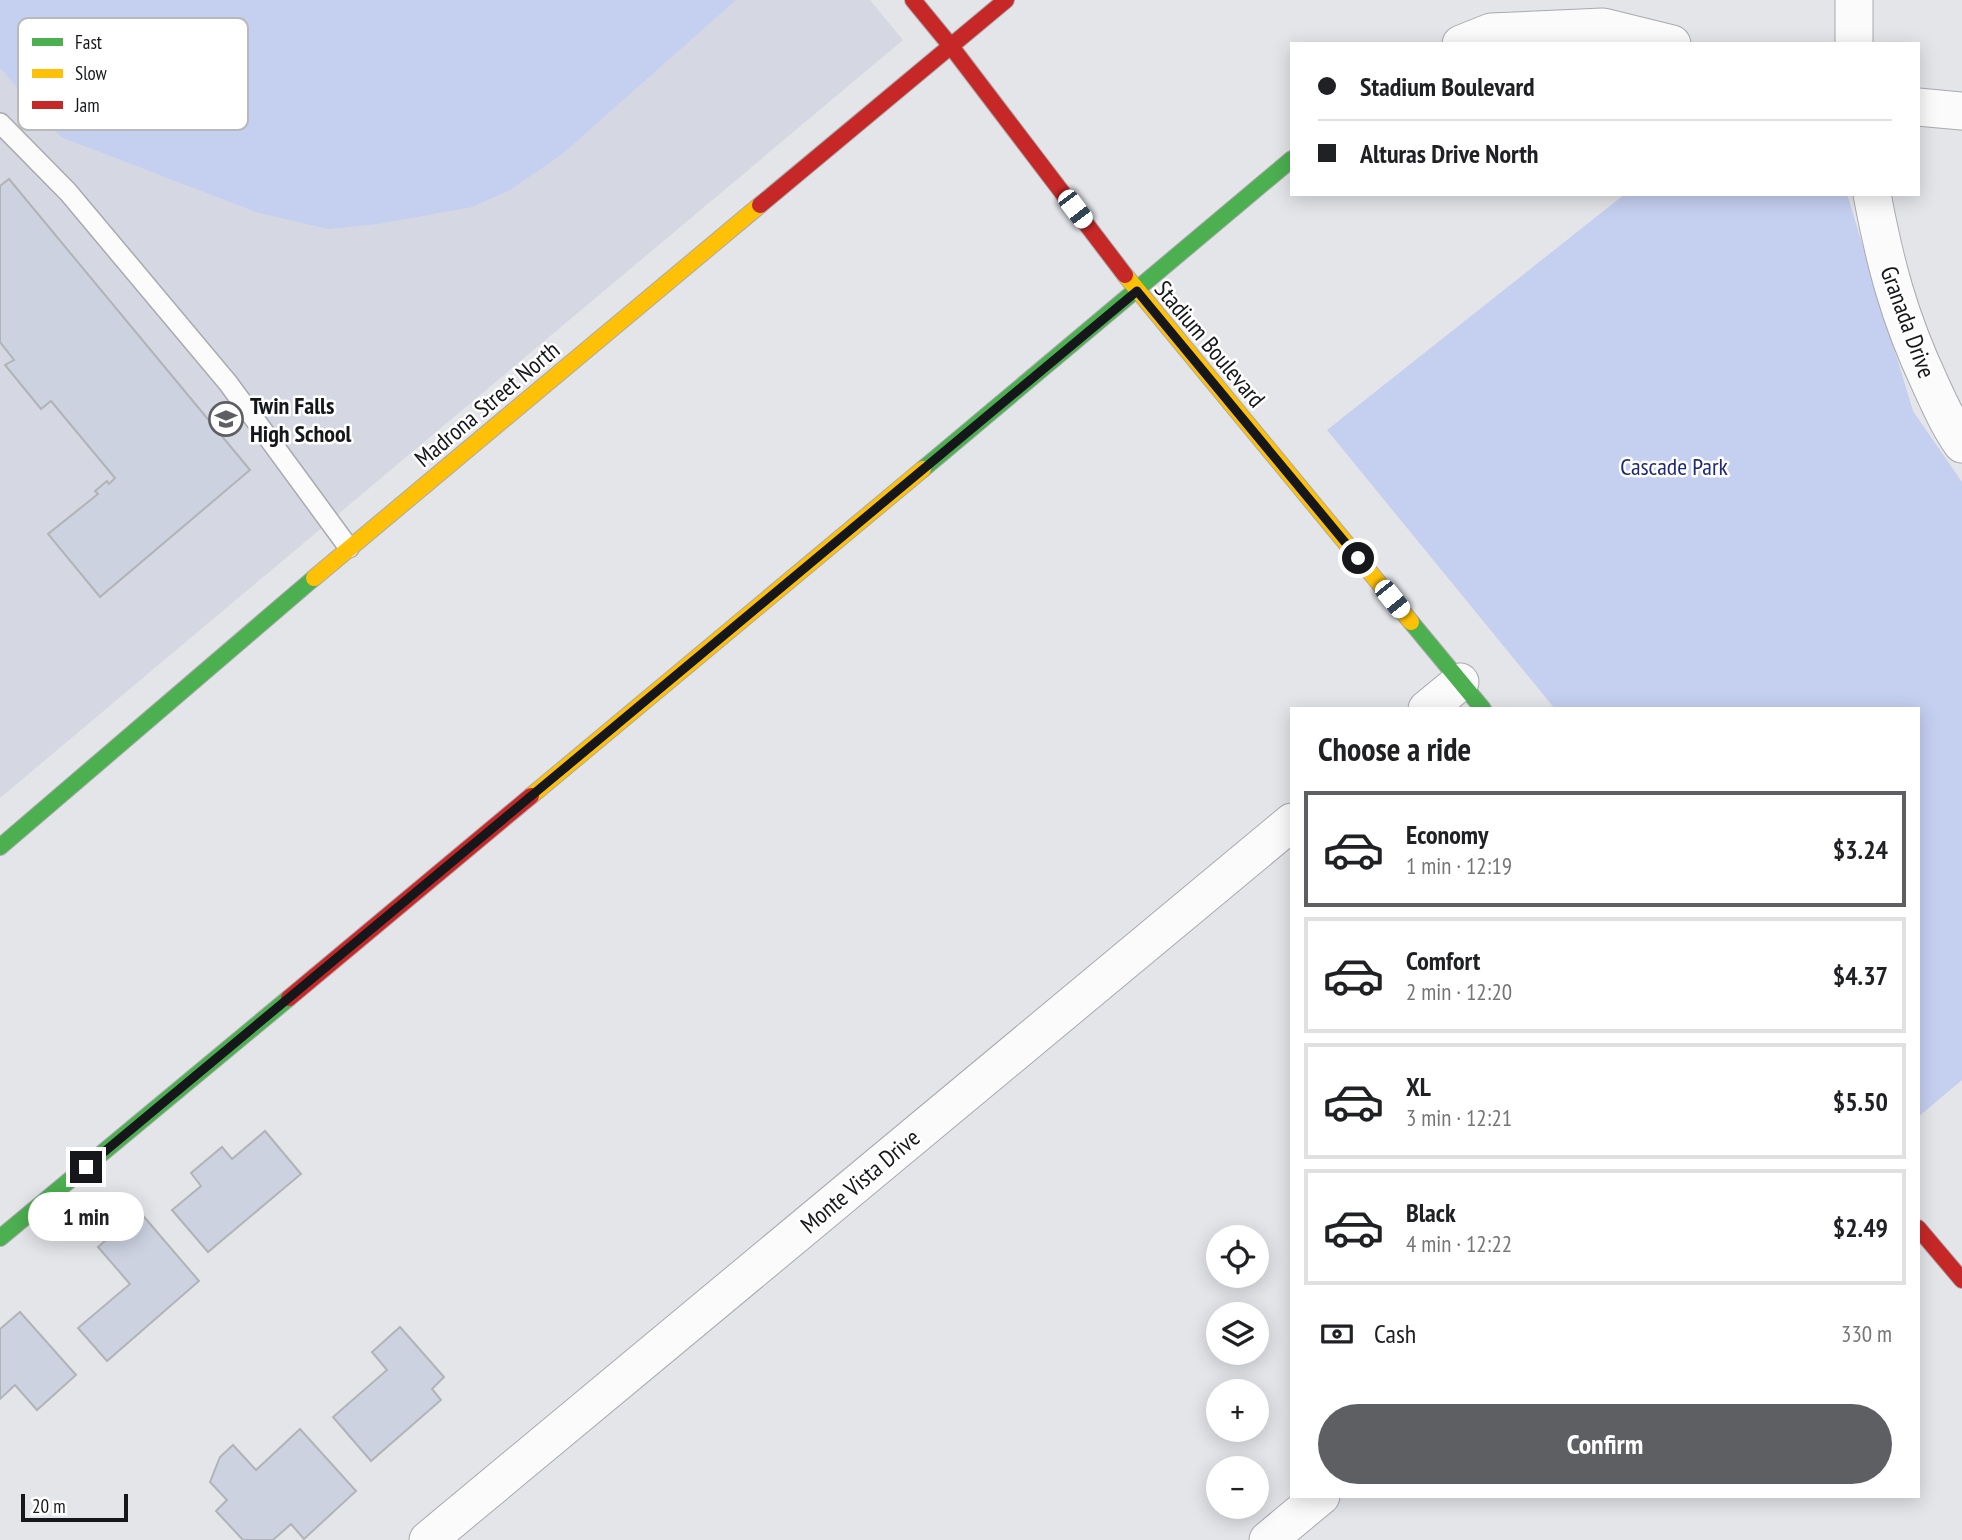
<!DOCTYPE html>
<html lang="en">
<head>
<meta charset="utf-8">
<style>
  body { margin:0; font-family:"PT Sans Narrow",sans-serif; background:#f6f6f6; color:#202124; height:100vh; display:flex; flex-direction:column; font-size:26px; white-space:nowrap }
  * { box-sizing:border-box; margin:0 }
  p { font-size:23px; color:#757577 }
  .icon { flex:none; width:38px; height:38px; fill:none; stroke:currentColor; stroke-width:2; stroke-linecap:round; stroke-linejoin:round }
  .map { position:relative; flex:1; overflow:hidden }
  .panel { position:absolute; left:1290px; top:707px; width:630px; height:791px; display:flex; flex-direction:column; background:#fff; border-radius:0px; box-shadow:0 4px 18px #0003 }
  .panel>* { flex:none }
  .banner { position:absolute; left:1290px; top:42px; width:630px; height:154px; border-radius:0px; box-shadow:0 4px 18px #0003; display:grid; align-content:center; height:154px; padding:0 28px; background:#fff }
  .fabs { position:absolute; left:1206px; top:1225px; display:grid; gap:14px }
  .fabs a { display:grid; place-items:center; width:63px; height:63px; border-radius:50%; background:#fff; box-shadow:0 4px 18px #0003; font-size:35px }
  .scale { position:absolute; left:21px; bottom:18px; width:107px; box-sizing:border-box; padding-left:7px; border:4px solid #16171a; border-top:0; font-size:19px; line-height:24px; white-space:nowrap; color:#16171a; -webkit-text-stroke:5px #fff; paint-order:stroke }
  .end { position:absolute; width:32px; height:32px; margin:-16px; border:9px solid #16171a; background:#fff; box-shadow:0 0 0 4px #fff }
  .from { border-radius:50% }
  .bubble { position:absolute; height:49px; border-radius:24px; background:#fff; box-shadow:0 4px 18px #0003; font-size:23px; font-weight:600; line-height:49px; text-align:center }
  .car { position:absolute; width:21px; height:42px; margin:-21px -10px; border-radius:9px; box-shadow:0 0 5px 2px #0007; background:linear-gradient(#fff 24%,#345 0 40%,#fff 0 76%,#345 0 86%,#fff 0) }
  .banner b { display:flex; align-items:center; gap:24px; height:66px; font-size:26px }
  .banner b+b { border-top:2px solid #e0e0e0 }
  .banner i { width:18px; height:18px; background:#202124 }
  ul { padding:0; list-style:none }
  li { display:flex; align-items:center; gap:21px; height:116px; margin:0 14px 10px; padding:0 14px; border:4px solid #e0e0e0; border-radius:0px }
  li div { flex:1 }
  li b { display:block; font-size:26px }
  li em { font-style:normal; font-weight:600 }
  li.current { border-color:#5e5f62 }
  li>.icon { width:63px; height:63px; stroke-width:1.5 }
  h2 { padding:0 28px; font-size:32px; line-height:84px }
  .pay { display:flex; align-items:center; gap:18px; height:77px; padding:0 28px; font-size:26px }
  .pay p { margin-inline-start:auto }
  .primary-button { display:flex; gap:14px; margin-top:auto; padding:14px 28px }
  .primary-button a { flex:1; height:80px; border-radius:42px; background:#5e5f62; color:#fff; font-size:28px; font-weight:600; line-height:80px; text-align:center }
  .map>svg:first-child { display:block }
  .built { fill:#d5d8e2 }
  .green { fill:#c5cff0 }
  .building { fill:#cdd2e1; stroke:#b2b3b6; stroke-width:2 }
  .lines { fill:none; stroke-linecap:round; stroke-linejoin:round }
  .lane-casing { stroke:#a9aaad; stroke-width:22 }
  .street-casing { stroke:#a9aaad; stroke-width:39 }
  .fast-casing { stroke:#a9aaad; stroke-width:18 }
  .slow-casing { stroke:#a9aaad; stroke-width:18 }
  .jam-casing { stroke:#a9aaad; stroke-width:18 }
  .lane { stroke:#fbfbfc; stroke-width:19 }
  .street { stroke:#fbfbfc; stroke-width:37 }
  .fast { stroke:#4caf50; stroke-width:16 }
  .slow { stroke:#ffc107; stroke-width:16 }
  .jam { stroke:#c62828; stroke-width:16 }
  .route { stroke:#16171a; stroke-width:9 }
  .labels { text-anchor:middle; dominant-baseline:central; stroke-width:5; stroke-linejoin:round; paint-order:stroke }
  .street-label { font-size:24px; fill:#16171a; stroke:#fff }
  .poi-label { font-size:24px; font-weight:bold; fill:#16171a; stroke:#fff; text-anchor:start }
  .park-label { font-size:24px; fill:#1e297a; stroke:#fff }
  .key { fill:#fff; stroke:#b9b9ba; stroke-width:2 }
  .key-label { font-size:19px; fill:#16171a }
</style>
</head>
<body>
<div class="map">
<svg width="1962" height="1540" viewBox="0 0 1962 1540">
  <rect width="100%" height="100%" fill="#e4e5e9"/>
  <path class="built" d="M0,0H870L903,40L0,798Z"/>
  <g class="green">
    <path d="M0,0H736L561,155L510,190L472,207L378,224L328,229L256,212L61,137L0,68Z"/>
    <path d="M1625,194H1847L1913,411L1962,482V1080L1918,1117V709H1555L1327,430Z"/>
  </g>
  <g class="building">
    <path d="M9,179L250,470L100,597L48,534L98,494L95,491L107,481L109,484L115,478L51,401L41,409L5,365L14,360L0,342V186Z"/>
    <path d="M265,1131L301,1174L208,1252L172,1210L201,1186L191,1173L222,1147L232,1159Z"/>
    <path d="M139,1211L199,1281L107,1361L78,1328L130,1284L98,1247Z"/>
    <path d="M20,1312L76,1375L37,1410L15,1385L0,1399V1329Z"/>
    <path d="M400,1327L444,1377L432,1389L441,1400L371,1461L333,1417L387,1370L372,1352Z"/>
    <path d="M300,1429L356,1491L304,1539L291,1524L273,1540H243L216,1511L227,1500L210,1482L220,1457L233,1445L256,1470Z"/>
  </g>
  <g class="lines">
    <g class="lane-casing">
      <path id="lane" d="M0,123L68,192L228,383L349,548"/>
    </g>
    <g class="street-casing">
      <g id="street">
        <path d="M1461,44L1491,32L1603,27L1672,44"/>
        <path d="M1854,44V0"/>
        <path d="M1918,107L1962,111"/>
        <path d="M1872,194C1885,263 1899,317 1929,381C1939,403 1948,424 1962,444"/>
        <path d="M1427,709L1460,682"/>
        <path d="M428,1540L1292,822"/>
        <path d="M1268,1540L1321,1496"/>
      </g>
    </g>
    <g class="fast-casing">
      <g id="fast">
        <path d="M923,469L1292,159"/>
        <path d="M1411,622L1483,709"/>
        <path d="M0,847L314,578"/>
        <path d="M0,1238L289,998"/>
      </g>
    </g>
    <g class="slow-casing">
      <g id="slow">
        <path d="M1125,275L1411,622"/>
        <path d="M314,578L760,205"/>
        <path d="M531,796L923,469"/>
      </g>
    </g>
    <g class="jam-casing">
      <g id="jam">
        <path d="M913,0L950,45L1125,275"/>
        <path d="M760,205L1006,0"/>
        <path d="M289,998L531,796"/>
        <path d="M1918,1228L1962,1280"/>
      </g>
    </g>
    <use href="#lane" class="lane"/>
    <use href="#street" class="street"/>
    <use href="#fast" class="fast"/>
    <use href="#slow" class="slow"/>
    <use href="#jam" class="jam"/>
  </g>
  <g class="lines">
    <path class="route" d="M86,1167L1137,291L1358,558"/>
  </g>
  <defs>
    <g id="school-ring" transform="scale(1.75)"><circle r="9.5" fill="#fff" stroke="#5e5f62" stroke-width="1.5"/><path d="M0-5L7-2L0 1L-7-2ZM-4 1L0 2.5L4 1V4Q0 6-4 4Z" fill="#5e5f62"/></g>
  </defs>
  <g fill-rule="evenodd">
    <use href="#school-ring" x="226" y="419"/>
  </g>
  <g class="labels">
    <g class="street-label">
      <text transform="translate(1908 322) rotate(70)">Granada Drive</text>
      <text transform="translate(1210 344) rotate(50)">Stadium Boulevard</text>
      <text transform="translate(487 404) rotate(-40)">Madrona Street North</text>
      <text transform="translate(860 1181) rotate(-40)">Monte Vista Drive</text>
    </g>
    <g class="poi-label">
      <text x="250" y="405">Twin Falls<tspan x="250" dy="28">High School</tspan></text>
    </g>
    <g class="park-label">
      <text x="1674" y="466">Cascade Park</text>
    </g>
  </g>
  <rect x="18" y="18" width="230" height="112" rx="10" class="key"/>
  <rect x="32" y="38" width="31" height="8" fill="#4caf50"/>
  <rect x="32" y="69" width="31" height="9" fill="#ffc107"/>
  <rect x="32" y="101" width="31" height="8" fill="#c62828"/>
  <g class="key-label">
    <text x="75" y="49">Fast</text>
    <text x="75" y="80">Slow</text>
    <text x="75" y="112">Jam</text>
  </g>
</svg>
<div class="fabs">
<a><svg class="icon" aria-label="locate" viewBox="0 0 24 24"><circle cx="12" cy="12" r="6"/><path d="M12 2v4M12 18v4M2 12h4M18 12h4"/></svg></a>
<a><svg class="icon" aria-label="layers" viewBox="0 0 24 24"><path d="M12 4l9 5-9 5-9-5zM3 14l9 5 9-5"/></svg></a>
<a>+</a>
<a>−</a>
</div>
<div class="scale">20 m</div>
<i class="end from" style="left:1358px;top:558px"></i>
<i class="end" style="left:86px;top:1167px"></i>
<div class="bubble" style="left:28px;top:1192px;width:116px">1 min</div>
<i class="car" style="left:1075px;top:209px;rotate:143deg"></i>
<i class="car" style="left:1392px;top:599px;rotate:141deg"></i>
<div class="banner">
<b><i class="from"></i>Stadium Boulevard</b>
<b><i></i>Alturas Drive North</b>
</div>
<section class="panel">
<h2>Choose a ride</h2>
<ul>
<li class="current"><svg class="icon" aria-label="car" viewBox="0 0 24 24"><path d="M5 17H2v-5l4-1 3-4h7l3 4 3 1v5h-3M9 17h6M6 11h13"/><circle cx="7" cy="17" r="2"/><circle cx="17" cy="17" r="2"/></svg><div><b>Economy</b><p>1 min · 12:19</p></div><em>$3.24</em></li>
<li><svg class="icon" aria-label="car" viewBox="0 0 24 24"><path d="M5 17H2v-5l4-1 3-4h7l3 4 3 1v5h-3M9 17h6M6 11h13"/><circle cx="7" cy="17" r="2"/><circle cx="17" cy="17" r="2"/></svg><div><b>Comfort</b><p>2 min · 12:20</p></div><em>$4.37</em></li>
<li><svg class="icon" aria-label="car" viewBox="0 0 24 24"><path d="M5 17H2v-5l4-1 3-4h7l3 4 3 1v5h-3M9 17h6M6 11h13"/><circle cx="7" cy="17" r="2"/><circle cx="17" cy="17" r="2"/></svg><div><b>XL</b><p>3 min · 12:21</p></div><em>$5.50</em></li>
<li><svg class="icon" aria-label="car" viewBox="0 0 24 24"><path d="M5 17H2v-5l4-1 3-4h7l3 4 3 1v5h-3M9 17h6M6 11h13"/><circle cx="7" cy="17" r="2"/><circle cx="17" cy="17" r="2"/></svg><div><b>Black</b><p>4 min · 12:22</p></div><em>$2.49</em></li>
</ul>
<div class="pay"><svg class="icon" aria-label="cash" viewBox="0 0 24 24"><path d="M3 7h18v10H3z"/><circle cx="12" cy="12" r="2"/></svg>Cash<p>330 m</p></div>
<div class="primary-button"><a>Confirm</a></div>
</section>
</div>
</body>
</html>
